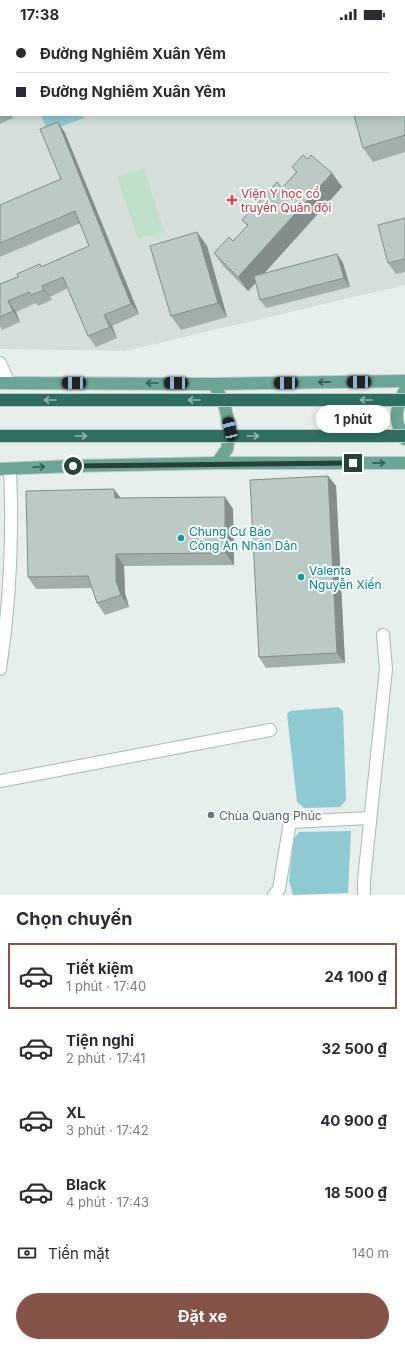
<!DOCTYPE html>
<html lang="vi">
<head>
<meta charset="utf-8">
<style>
  body { margin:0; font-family:Inter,sans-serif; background:#f2f2f3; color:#2b2b33; height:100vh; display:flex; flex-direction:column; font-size:15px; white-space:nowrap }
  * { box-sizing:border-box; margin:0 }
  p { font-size:13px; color:#7c7c81 }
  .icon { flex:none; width:22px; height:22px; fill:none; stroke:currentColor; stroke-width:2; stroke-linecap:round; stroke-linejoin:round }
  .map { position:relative; height:867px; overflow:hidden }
  .side { display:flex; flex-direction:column; background:#fff; flex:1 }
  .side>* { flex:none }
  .banner { position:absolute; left:0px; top:0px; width:405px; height:88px; box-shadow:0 2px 10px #0003; display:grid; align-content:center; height:88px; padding:0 16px; background:#fff }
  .end { position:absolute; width:18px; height:18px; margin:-9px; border:5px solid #24423a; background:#fff; box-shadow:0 0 0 2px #fff }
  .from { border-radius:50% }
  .bubble { position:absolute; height:28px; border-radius:14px; background:#fff; box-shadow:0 2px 10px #0003; font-size:13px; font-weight:700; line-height:28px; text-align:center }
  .car { position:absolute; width:12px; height:24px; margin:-12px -6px; border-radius:5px; box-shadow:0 0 3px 1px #0007; background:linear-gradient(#222 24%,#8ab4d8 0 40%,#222 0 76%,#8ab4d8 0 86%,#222 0) }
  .banner b { display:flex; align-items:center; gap:14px; height:38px; font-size:15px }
  .banner b+b { border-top:1px solid #e1e1e2 }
  .banner i { width:10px; height:10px; background:#2b2b33 }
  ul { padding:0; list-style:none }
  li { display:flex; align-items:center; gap:12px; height:66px; margin:0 8px 6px; padding:0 8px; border:2px solid transparent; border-radius:0px }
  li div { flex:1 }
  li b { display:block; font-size:15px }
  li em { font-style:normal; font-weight:700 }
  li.selected { border-color:#855347 }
  li>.icon { width:36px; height:36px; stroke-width:1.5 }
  h2 { padding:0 16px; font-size:18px; line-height:48px }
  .pay { display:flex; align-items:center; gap:10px; height:44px; padding:0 16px; font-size:15px }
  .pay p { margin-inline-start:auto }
  .primary-button { display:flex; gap:8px; margin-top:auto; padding:8px 16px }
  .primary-button a { flex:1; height:46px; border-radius:24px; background:#855347; color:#fff; font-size:16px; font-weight:700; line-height:46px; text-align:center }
  .status { display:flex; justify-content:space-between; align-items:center; height:28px; padding:0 20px; background:#fff; direction:ltr }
  .status svg { height:11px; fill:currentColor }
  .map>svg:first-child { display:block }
  .built { fill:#d4dfda; fill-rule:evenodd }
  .green { fill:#bfe0c8 }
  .water { fill:#8ec9d4 }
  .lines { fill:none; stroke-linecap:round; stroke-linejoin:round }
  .minor-casing { stroke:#a8b8b2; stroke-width:14 }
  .tertiary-casing { stroke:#a8b8b2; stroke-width:14 }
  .primary-casing { stroke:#c2cac8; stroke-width:14 }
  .minor { stroke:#fff; stroke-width:12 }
  .tertiary { stroke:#fff; stroke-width:12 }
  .primary { stroke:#6aa596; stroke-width:12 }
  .motorway-bridge-casing { stroke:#c2cac8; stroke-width:14; stroke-linecap:butt }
  .motorway-bridge { stroke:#2f6f62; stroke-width:12 }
  .wall { fill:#a1aea9 }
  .shaded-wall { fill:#838d89 }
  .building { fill:#bbcac4; stroke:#838d89 }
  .oneway { stroke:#365b51 }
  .oneway2 { stroke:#93b5ae }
  .route { stroke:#24423a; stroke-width:5 }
  .health-dot { fill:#e0444e; stroke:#f7fbf9; stroke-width:1.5 }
  .culture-dot { fill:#0f9aa8; stroke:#f7fbf9; stroke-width:1.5 }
  .worship-dot { fill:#6b7280; stroke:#f7fbf9; stroke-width:1.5 }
  .labels { text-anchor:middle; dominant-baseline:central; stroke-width:4; stroke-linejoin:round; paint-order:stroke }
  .health-label { font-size:12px; fill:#be3a42; stroke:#f7fbf9; text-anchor:start }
  .culture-label { font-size:12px; fill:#0d838f; stroke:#f7fbf9; text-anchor:start }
  .worship-label { font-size:12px; fill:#5b616d; stroke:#f7fbf9; text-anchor:start }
</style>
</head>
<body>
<div class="status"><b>17:38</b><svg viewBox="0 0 49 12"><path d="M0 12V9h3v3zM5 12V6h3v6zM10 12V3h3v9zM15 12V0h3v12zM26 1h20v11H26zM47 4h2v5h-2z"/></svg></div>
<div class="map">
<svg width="405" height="867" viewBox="0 0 405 867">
  <rect width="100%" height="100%" fill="#e6efeb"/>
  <path class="built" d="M0,0H405V257L125,323L0,321ZM1,1H404V87H1Z"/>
  <path class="green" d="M144,140L164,204L138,211L117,149Z"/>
  <g class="water">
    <path d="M41,87H83L84,90L48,103Z"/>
    <path d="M338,679L343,683L346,772L340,779L304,780L297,774L287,686L290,683Z"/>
    <path d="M351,803L348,865L293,867L289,852L294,811L299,804Z"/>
  </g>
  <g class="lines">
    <g class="minor-casing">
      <g id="minor">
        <path d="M0,335L9,355"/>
        <path d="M0,753L270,702"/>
        <path d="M274,867L279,861L290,794L370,790"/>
        <path d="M364,867V852L386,641L383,607"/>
      </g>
    </g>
    <g class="tertiary-casing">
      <path id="tertiary" d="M0,641C10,575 13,507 10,441"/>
    </g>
    <g class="primary-casing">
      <g id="primary">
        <path d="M0,355L214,356L405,353"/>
        <path d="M214,356L224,375L230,401L227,421L217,435"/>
        <path d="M405,362C395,381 393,393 405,411"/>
        <path d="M0,441L73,438L217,435H405"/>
      </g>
    </g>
    <use href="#minor" class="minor"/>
    <use href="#tertiary" class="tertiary"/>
    <use href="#primary" class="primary"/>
    <g class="motorway-bridge-casing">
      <g id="motorway-bridge">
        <path d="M0,372H405"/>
        <path d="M0,408H405"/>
      </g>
    </g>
    <use href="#motorway-bridge" class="motorway-bridge"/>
  </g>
  <g class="wall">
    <path d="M405,0V124L373,134L363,120L404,87V1Z"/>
    <path d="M0,62L1,64V87H11L13,90L0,96Z"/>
    <path d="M58,94L65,105L139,286L112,298L117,310L96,319L88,308L68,260L50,269L52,272L38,278L36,275L16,284L20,294L2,302L0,298V254L1,256L89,218L80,195L0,229V177L61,151Z"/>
    <path d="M308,131L332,145L342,159L264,246L337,226L343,235L350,259L266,280L260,272L256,255L248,263L224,239L214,225L233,213L247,198L242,192L282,160L296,144L292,139Z"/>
    <path d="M405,190V244L396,246L388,235Z"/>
    <path d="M207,218L227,289L181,302L171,288Z"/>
    <path d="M328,448L336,458L345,635L266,640L259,629Z"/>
    <path d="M225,469L233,481L234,537L124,538L125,565L129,579L105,587L97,575L92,560L36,561L28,549L121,470Z"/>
  </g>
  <g class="shaded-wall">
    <path d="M0,62L1,64V70L0,68Z"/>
    <path d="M58,94L65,105L139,286L131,276Z"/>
    <path d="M332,145L342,159L248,263L238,249Z"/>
    <path d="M197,204L207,218L227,289L218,275Z"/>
    <path d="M337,226L343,235L350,259L344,250Z"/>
    <path d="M42,258L50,269L52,272L44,262Z"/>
    <path d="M8,273L16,284L20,294L13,283Z"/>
    <path d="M104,287L112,298L117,310L110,299Z"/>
    <path d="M328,448L336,458L345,635L337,625Z"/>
    <path d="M114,461L123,473L115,470Z"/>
    <path d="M225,469L233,481L234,537L225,525Z"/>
    <path d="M116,526L124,538L125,565L129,579L121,567L116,553Z"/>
  </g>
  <g class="building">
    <path d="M276,0H289V1H272Z"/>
    <path d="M328,0H405V107L363,120L354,87H404V1H328Z"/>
    <path d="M0,68L1,70V82H0Z"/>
    <path d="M58,94L131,276L104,287L110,299L88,308L63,249L42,258L44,262L31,267L29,264L8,273L13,283L0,289V256L18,249L17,246L40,236L41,239L89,218L75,183L0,215V177L61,151L40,101Z"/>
    <path d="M303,127L308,131L311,127L332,145L238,249L214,225L229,209L233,213L248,197L242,192L277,154L282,160L297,144L292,139Z"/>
    <path d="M405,190V231L388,235L378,197Z"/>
    <path d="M197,204L218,275L171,288L150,218Z"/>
    <path d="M337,226L344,250L260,272L254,248Z"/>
    <path d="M328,448L337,625L259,629L250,452Z"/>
    <path d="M114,461L115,470L225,469V525L116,526V553L121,567L97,575L88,548L28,549L26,463Z"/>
  </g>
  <defs><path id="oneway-shaft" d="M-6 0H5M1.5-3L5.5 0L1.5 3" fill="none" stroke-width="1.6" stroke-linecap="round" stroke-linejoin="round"/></defs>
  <g class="oneway">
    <use href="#oneway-shaft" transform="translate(324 354) rotate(179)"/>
    <use href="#oneway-shaft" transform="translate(152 355) rotate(-180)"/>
    <use href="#oneway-shaft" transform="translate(379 435) rotate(1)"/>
    <use href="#oneway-shaft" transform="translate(39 439) rotate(-3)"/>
  </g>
  <g class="oneway2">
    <use href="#oneway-shaft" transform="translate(50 372) rotate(-180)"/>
    <use href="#oneway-shaft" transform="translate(194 372) rotate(-180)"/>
    <use href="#oneway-shaft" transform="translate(366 372) rotate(-180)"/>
    <use href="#oneway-shaft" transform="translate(81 408)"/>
    <use href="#oneway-shaft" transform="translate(253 408)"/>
  </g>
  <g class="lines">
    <path class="route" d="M73,438L353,435"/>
  </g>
  <path class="health-dot" d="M230 166h4v4h4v4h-4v4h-4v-4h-4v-4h4z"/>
  <g class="culture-dot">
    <circle cx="181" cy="510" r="4"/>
    <circle cx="301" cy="549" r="4"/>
  </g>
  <circle class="worship-dot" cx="211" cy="787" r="4"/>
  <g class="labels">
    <g class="health-label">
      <text x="241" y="165">Viện Y học cổ<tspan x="241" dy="14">truyền Quân đội</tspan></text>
    </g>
    <g class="culture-label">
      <text x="189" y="503">Chung Cư Báo<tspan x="189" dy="14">Công An Nhân Dân</tspan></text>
      <text x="309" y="542">Valenta<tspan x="309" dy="14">Nguyễn Xiển</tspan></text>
    </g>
    <g class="worship-label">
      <text x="219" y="787">Chùa Quang Phúc</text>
    </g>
  </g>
</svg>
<i class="end from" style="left:73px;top:438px"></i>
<i class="end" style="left:353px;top:435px"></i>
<div class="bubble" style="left:316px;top:377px;width:74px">1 phút</div>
<i class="car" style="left:359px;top:354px;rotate:269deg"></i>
<i class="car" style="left:74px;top:355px;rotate:270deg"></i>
<i class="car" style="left:176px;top:355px;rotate:270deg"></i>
<i class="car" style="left:286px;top:355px;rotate:269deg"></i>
<i class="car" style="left:230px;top:401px;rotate:347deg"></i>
<div class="banner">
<b><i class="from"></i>Đường Nghiêm Xuân Yêm</b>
<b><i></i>Đường Nghiêm Xuân Yêm</b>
</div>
</div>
<section class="side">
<h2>Chọn chuyến</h2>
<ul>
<li class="selected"><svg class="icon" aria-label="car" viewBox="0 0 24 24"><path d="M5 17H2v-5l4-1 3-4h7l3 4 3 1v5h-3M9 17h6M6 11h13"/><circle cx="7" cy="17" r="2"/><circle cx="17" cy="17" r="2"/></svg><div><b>Tiết kiệm</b><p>1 phút · 17:40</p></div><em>24 100 ₫</em></li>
<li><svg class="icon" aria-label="car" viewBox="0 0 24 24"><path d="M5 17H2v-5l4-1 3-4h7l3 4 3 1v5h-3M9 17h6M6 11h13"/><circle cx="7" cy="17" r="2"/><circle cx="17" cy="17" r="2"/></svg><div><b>Tiện nghi</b><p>2 phút · 17:41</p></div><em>32 500 ₫</em></li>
<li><svg class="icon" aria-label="car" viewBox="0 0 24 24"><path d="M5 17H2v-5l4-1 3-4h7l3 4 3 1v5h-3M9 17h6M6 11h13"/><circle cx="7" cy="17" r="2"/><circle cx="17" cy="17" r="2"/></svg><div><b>XL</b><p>3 phút · 17:42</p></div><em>40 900 ₫</em></li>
<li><svg class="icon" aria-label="car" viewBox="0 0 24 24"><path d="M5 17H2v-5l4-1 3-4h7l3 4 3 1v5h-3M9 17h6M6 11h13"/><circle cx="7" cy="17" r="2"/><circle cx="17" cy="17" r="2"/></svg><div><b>Black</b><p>4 phút · 17:43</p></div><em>18 500 ₫</em></li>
</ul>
<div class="pay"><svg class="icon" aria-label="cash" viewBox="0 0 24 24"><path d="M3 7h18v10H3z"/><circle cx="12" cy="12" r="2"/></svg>Tiền mặt<p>140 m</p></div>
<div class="primary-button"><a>Đặt xe</a></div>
</section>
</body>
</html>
